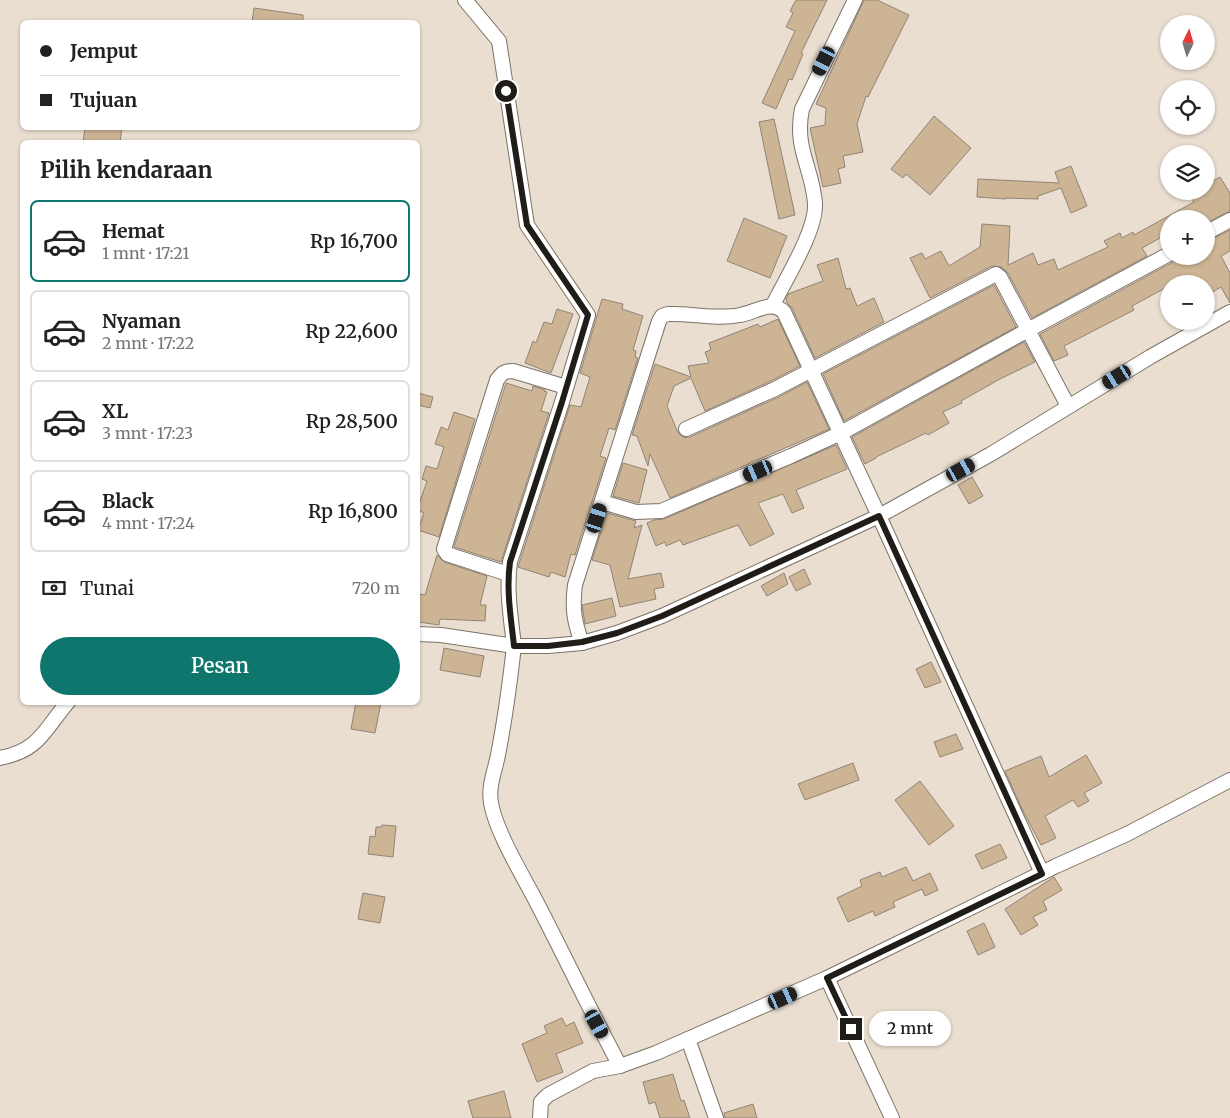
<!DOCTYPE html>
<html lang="id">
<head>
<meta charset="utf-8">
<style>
  body { margin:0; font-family:Merriweather,serif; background:#f2f2f2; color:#222; height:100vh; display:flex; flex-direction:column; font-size:19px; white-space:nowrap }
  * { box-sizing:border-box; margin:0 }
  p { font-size:16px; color:#767676 }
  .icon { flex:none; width:28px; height:28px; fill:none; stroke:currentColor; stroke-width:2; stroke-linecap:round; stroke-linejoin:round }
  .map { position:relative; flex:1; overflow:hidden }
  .side { position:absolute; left:20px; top:140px; width:400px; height:565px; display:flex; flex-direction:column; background:#fff; border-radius:8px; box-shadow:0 1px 4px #0004 }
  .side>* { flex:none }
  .guide { position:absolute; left:20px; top:20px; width:400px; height:110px; border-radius:8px; box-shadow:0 1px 4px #0004; display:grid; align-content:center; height:110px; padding:0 20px; background:#fff }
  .needle { width:32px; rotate:5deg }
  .buttons { position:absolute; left:1160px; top:15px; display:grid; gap:10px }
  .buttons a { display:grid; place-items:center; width:55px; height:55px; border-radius:50%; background:#fff; box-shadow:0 1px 4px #0004; font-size:25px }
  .end { position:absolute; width:22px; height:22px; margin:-11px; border:6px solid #201c17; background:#fff; box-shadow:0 0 0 2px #fff }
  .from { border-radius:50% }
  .bubble { position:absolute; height:35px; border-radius:18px; background:#fff; box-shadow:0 1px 4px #0004; font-size:16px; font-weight:600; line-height:35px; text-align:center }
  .car { position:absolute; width:15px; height:30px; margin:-15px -8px; border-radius:6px; box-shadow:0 0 4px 1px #0007; background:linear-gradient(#222 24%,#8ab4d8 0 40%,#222 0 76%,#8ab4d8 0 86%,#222 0) }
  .guide b { display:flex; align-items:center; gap:18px; height:48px; font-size:19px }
  .guide b+b { border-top:1px solid #e0e0e0 }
  .guide i { width:12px; height:12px; background:#222 }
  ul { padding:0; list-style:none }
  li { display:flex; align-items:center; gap:15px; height:82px; margin:0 10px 8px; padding:0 10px; border:2px solid #e0e0e0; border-radius:8px }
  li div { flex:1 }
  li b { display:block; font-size:19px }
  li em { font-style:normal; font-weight:600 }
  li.on { border-color:#0f766e }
  li>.icon { width:45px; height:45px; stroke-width:1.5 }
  h2 { padding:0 20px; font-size:22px; line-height:60px }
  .pay { display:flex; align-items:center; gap:12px; height:55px; padding:0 20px; font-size:19px }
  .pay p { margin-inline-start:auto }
  .action { display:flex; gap:10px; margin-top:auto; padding:10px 20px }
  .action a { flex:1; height:58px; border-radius:30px; background:#0f766e; color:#fff; font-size:20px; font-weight:600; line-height:58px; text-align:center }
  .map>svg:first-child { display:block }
  .building { fill:#cdb494; stroke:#8f8477 }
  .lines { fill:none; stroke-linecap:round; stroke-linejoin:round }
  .minor-casing { stroke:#7d7266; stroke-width:16 }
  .minor { stroke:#fff; stroke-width:14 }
  .route { stroke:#201c17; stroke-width:6 }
</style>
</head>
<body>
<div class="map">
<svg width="1230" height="1118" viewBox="0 0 1230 1118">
  <rect width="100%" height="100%" fill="#eaded0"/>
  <g class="building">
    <path d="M796,0H827L801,53L803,54L792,80L789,79L776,109L762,103L795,31L786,27L793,13L790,11Z"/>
    <path d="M864,0H877L909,15L868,97L866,96L857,124L863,152L843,156L845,167L838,169L841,183L823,187L810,128L825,125L826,108L816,104Z"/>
    <path d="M254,8L303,15V22H252Z"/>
    <path d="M934,116L971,148L930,195L906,174L903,178L891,169Z"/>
    <path d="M774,119L795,215L779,219L759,122Z"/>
    <path d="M85,128H122L120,142H83Z"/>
    <path d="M1071,166L1087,206L1071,213L1061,188L1038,196V199L1006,198V199L977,197L978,179L1059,183L1055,172Z"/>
    <path d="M1220,177L1230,193V211L1206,223V219H1169V233L1142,248L1147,256L1032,318L1008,273L1001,267L992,266L930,298L910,258L922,253L925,259L941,251L949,266L980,247L982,224L1010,226L1008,265L1033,253L1038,265L1054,259L1058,270L1108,247L1104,241L1120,233L1122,238L1133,232L1134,235L1194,202L1190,196L1198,191H1206V185Z"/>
    <path d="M744,218L787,236L770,278L727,261Z"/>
    <path d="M1230,230V251L1221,256L1230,273V303L1221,287L1206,296V284H1169V286L1132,306L1134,310L1064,346L1068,355L1054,361L1040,334L1173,262L1179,256H1206V242Z"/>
    <path d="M838,258L846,289L850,288L857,306L874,298L884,322L815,358L792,308L787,303L786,299L788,294L823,281L817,265Z"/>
    <path d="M994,285L1016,327L844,421L823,374Z"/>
    <path d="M602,299L623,304L622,309L643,316L633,350L636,351L635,357L638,358L615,430L609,428L600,456L606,458L575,555L571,554L565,577L551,572L549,577L518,567L519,564L570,405L581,407L590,377L580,373Z"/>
    <path d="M557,309L573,314L551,373L525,363L533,341L536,343L544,322L552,324Z"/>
    <path d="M778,319L800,366L771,381L705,411L691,378L674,386L667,406L678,433L685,438L690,437L779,397L807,382L829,429L670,498L650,454L648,466L637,436L632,435L655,364L691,377L688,366L709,363L705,352L711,350L709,343L758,324L760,327Z"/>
    <path d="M1024,342L1035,362L1000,379L961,401L962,403L943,412L949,423L928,435L926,433L876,457V458L865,464L852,437Z"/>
    <path d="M506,383L532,391L533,386L545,390L544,391L547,392L541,411L549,413L501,562L454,547Z"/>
    <path d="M418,393L433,397L430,408L418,405Z"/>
    <path d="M454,412L475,419L439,537L418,530L424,513L418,510V507L427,481L422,479L426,466L437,469L444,447L435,444L441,427L448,430Z"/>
    <path d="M836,445L847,469L796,490L804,508L792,513L783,494L758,503L774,534L750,546L738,525L683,545L680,540L666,546L665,542L656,546L647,523L654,520L664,519Z"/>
    <path d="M623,463L647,470L639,503L613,496Z"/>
    <path d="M972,477L983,496L969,504L958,485Z"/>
    <path d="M607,513L636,521L634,528L642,525L628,579L661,573L664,587L654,589L656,599L620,607L610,565L592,560Z"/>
    <path d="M437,555L444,562L487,576L480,605H486L485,621L440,619L439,625L418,622V594L425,595Z"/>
    <path d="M804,569L811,584L796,591L789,577Z"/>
    <path d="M784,573L788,584L767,596L761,586Z"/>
    <path d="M612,598L616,616L585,624L582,605Z"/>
    <path d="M444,648L484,656L480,677L440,670Z"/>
    <path d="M931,662L941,682L925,688L916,669Z"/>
    <path d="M356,702H381L375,733L351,729Z"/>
    <path d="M956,734L963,749L940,757L934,742Z"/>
    <path d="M1086,755L1102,783L1084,793L1089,801L1078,807L1073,800L1045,816L1056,838L1041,845L1022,809L1005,771L1041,756L1049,777Z"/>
    <path d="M853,763L859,780L805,800L798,784Z"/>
    <path d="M920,781L954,826L929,845L895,800Z"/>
    <path d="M382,825L396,826L393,857L368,854L370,836L375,837L376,827H381Z"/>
    <path d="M1000,844L1007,858L982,869L975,855Z"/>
    <path d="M906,867L913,881L930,873L938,890L925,896L922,889L893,902L895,907L875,916L873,911L848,922L837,898L862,886L860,880L880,872L882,877Z"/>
    <path d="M1054,877L1062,890L1043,901L1047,910L1033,917L1038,925L1021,935L1005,909Z"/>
    <path d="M363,893L385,897L380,923L358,919Z"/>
    <path d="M984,923L995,947L978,955L967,931Z"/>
    <path d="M562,1018L566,1026L574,1022L583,1043L556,1054L563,1072L537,1082L522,1044L547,1033L544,1026Z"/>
    <path d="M673,1074L681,1101L684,1100L690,1118H660L655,1102L649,1104L643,1082Z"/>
    <path d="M504,1091L511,1118H473L468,1101Z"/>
    <path d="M753,1104L757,1118H725L724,1113Z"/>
  </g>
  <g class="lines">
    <g class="minor-casing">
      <g id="minor">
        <path d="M1206,233L1230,220"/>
        <path d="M773,305C785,280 817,230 815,203C812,167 794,148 802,109L855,0"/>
        <path d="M686,429L775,389L996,274L1000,277L1068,406"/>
        <path d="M602,502L636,512L661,511L791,456L841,433L1028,330L1169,254"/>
        <path d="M508,574L447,554L444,549L497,380C502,373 504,371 513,371L566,387"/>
        <path d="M418,634L441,635L514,646C511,618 506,590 510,562L562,402L588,315L527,225L499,41L465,0"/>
        <path d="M582,643C574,621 572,608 575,585L659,321L662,316L668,314C692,313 715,320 740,315C755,313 771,299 784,312L879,516L1042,873"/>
        <path d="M0,758C40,750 44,730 68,702"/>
        <path d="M827,978L892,1118"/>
        <path d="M688,1039L716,1118"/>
        <path d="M620,1066L656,1053L827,978L1056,866L1127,834L1230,780"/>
        <path d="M540,1118L541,1102L548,1095L593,1071L620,1066C591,1012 565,957 537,903C523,876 496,832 491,803C488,786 495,771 498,755C505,719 510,682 514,646H548L582,643L617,633L662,616L879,516L991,454L1150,357L1230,312"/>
      </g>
    </g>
    <use href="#minor" class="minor"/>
  </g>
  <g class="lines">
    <path class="route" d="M506,91L527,225L588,315L562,402L510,562C506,590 511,618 514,646H548L582,642L617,633L662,616L879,516L1042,874L827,978L851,1029"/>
  </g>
</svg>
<div class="buttons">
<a><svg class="needle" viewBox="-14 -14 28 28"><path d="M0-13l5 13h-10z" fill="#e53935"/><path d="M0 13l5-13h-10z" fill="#767676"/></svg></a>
<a><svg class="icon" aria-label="locate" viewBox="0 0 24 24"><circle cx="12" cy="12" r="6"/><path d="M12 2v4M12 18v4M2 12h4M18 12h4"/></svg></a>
<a><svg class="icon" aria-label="layers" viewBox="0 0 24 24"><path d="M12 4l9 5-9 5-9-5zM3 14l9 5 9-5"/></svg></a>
<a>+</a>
<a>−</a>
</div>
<i class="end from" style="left:506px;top:91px"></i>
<i class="end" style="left:851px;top:1029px"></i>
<div class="bubble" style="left:869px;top:1011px;width:82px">2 mnt</div>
<i class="car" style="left:824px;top:61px;rotate:207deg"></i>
<i class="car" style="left:1117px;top:377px;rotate:239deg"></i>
<i class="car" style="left:961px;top:470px;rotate:61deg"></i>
<i class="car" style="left:758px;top:471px;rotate:247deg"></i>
<i class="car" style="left:597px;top:518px;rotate:18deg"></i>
<i class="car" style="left:783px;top:998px;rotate:66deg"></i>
<i class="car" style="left:597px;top:1024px;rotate:151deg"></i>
<div class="guide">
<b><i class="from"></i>Jemput</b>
<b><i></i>Tujuan</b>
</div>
<section class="side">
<h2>Pilih kendaraan</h2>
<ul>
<li class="on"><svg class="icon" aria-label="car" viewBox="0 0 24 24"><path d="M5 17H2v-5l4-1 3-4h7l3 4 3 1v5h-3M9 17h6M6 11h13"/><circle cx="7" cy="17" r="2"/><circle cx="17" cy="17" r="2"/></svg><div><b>Hemat</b><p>1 mnt · 17:21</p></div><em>Rp 16,700</em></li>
<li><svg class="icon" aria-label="car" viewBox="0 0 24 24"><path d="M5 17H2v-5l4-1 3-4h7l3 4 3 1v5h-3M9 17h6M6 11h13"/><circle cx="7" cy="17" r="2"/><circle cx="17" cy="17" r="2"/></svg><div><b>Nyaman</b><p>2 mnt · 17:22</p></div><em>Rp 22,600</em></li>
<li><svg class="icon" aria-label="car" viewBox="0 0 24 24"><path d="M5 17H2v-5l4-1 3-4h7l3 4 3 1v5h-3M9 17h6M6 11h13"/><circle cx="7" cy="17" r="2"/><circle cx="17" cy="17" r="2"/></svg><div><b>XL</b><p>3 mnt · 17:23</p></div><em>Rp 28,500</em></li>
<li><svg class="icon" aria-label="car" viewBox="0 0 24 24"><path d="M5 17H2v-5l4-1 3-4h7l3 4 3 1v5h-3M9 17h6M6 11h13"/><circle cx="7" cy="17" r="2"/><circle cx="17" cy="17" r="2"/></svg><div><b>Black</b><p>4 mnt · 17:24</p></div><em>Rp 16,800</em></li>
</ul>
<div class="pay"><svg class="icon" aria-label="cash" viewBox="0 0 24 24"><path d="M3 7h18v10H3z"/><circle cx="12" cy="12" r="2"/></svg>Tunai<p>720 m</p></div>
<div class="action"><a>Pesan</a></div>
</section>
</div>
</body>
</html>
